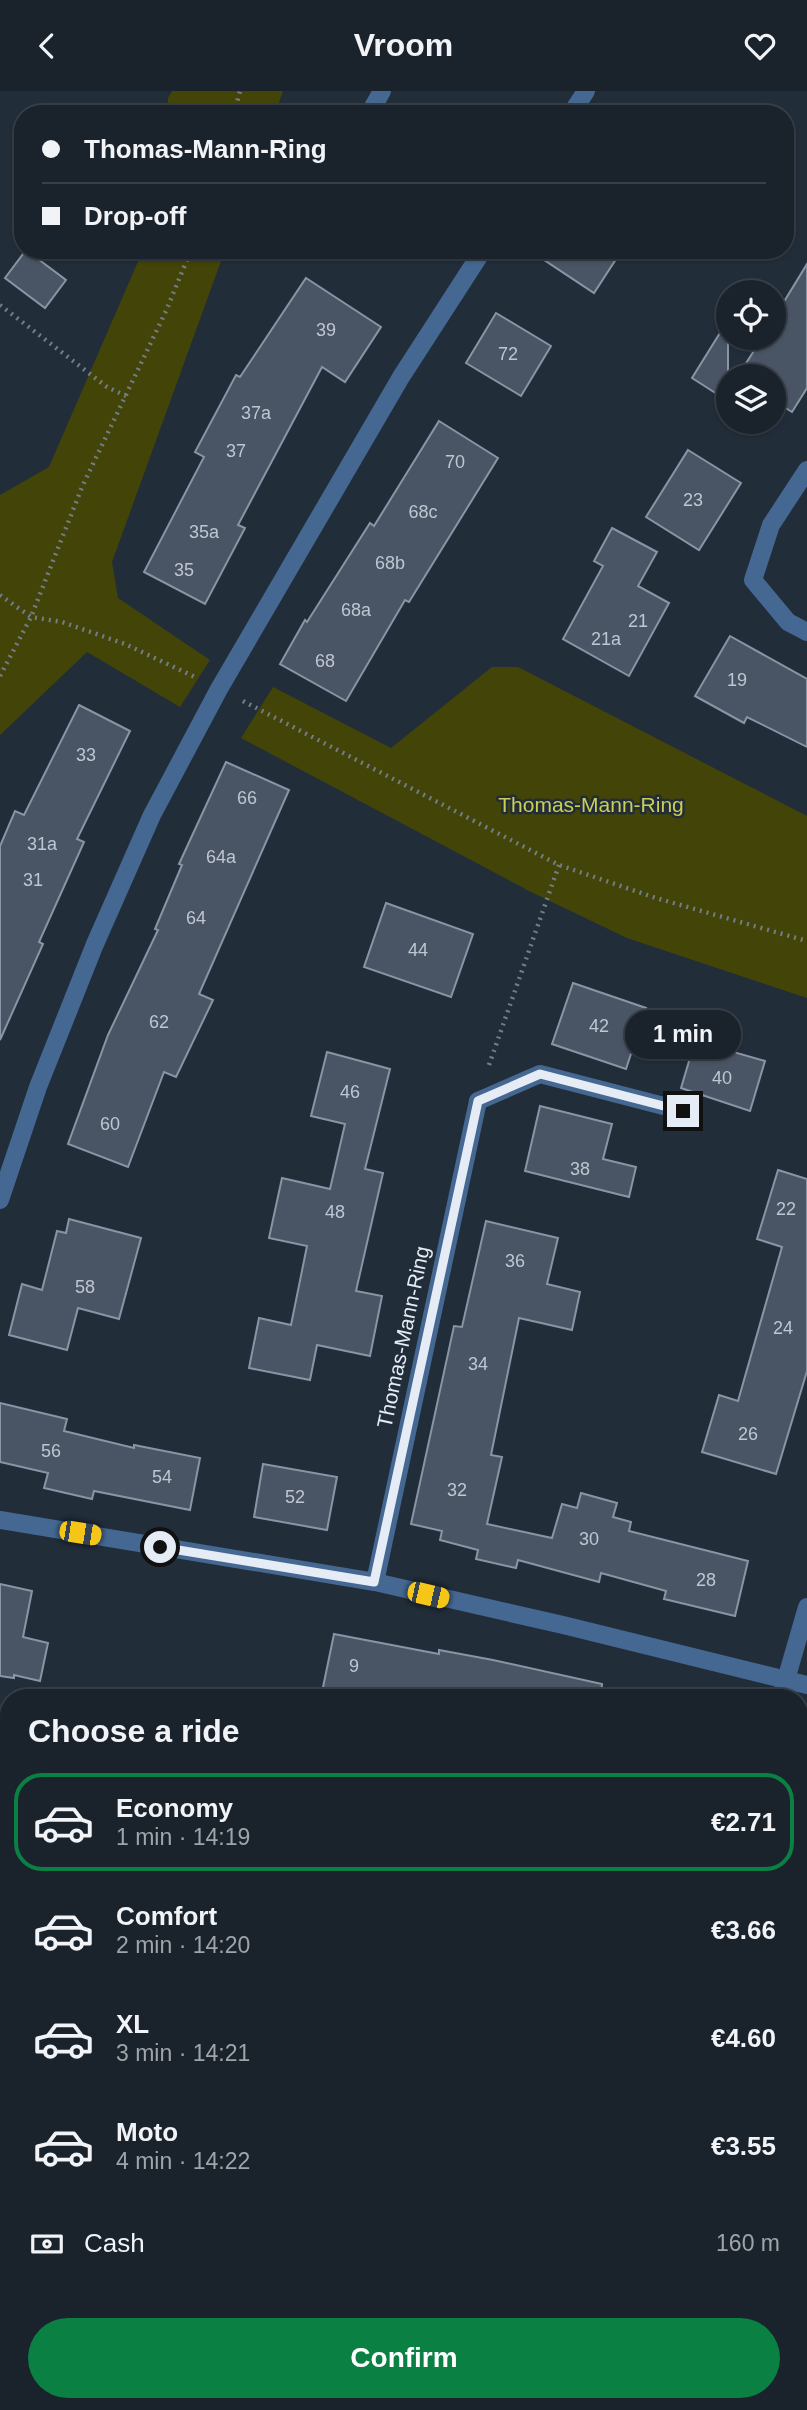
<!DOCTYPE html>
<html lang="en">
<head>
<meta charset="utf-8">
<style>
  body { margin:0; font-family:Helvetica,sans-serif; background:#232a34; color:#f1f3f6; height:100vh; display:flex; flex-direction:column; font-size:26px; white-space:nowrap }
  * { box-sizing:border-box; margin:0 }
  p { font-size:23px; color:#9fa4a9 }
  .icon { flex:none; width:38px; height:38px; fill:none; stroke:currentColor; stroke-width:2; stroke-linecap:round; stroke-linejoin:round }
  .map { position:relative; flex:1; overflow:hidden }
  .side { position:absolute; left:0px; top:1598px; width:808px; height:723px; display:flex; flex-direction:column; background:#1a222c; border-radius:28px 28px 0 0; box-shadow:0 2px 5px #0004,0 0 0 2px #383f48 }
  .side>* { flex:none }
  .top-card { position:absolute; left:14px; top:14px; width:780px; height:154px; border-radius:28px; box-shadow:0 2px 5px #0004,0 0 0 2px #383f48; display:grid; align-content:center; height:154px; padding:0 28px; background:#1a222c }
  .buttons { position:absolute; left:716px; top:189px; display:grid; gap:14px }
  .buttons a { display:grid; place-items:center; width:70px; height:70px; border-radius:50%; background:#1a222c; box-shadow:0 2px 5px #0004,0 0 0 2px #383f48; font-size:35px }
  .end { position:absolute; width:32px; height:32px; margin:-16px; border:9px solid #e5ecf5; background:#111; box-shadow:0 0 0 4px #111 }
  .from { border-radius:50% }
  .bubble { position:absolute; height:49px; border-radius:24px; background:#1a222c; box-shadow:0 2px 5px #0004,0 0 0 2px #383f48; font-size:23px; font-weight:800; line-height:49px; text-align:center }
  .car { position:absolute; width:21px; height:42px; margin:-21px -10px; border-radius:9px; box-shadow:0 0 5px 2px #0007; background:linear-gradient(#f5c518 24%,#345 0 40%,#f5c518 0 76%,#345 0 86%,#f5c518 0) }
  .top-card b { display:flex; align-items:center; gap:24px; height:66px; font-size:26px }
  .top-card b+b { border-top:2px solid #383f48 }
  .top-card i { width:18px; height:18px; background:#f1f3f6 }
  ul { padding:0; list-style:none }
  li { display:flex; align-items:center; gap:21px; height:98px; margin:0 14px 10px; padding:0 14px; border:4px solid transparent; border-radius:28px }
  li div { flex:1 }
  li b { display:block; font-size:26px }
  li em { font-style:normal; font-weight:800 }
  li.selected { border-color:#0b8043 }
  li>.icon { width:63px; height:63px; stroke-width:1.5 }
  h2 { padding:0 28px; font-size:32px; line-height:84px }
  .pay { display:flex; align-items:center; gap:18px; height:77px; padding:0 28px; font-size:26px }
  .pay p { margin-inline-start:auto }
  .action { display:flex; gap:14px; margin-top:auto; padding:14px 28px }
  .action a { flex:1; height:80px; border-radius:42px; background:#0b8043; color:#fff; font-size:28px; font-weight:800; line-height:80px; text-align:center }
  header { display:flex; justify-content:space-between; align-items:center; height:91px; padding:0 28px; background:#1a222c; font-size:32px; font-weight:800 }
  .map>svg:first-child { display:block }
  .green { fill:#434407 }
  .building { fill:#495564; stroke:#8895a5; stroke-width:2 }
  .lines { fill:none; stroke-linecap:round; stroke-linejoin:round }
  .path { stroke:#737c87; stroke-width:4.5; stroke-dasharray:2 5; stroke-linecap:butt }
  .service { stroke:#456892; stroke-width:18 }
  .minor { stroke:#456892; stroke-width:18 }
  .route { stroke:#e5ecf5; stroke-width:9 }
  .labels { text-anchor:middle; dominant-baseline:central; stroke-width:5; stroke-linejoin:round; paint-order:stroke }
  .number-label { font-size:18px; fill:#bec6d1 }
  .park-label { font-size:21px; fill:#cbce53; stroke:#222d3a }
  .street-label { font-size:21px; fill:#e5ecf5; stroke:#222d3a }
</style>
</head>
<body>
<header><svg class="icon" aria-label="back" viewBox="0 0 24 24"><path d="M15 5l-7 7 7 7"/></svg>Vroom<svg class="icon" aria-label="heart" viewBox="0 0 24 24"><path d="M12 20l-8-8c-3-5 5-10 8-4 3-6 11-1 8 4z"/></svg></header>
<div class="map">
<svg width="807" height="2319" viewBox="0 0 807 2319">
  <rect width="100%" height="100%" fill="#222d3a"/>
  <g class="green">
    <path d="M172,0H283L275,23H167L168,7Z"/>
    <path d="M143,159H225L112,471L118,507L210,569L180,616L87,561L0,644V404L49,376Z"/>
    <path d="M492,576H518L807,725V907L627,847L531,801L241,647L273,596L391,657Z"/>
    <path d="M807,2215V2296H800V2216Z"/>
    <path d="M9,2257V2312H430H426L419,2319H0V2258Z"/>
  </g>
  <g class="building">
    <path d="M26,159L66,189L45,217L5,187Z"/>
    <path d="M529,159H622L594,202Z"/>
    <path d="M807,173V297L792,321L774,310V285H738L762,247H774V227Z"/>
    <path d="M306,187L381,236L345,291L322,276L238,434L245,437L205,513L144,481L204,366L195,361L236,284L240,286Z"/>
    <path d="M496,222L551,255L521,305L466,272Z"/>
    <path d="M728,229V310L692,287Z"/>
    <path d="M439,330L498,367L409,511L405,509L346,610L280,573L305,529L307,531L370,432L374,435Z"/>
    <path d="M688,359L741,392L699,459L646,426Z"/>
    <path d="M612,437L657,461L638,495L669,512L629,585L563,548L603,475L594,470Z"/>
    <path d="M730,545L807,588V656L747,626L744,632L695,605Z"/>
    <path d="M79,614L130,640L77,748L84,751L39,851L43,853L0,949V755L15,720L24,724Z"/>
    <path d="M226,671L289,699L199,903L213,909L176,986L164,981L128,1076L68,1053L108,944L158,839L155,838L182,774L179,773Z"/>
    <path d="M386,812L473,843L451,906L364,876Z"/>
    <path d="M573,892L646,917L626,978L552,953Z"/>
    <path d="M695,950L765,970L750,1020L681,997Z"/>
    <path d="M327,961L390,978L365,1078L383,1082L356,1200L382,1205L370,1265L317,1254L310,1289L249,1277L259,1227L291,1234L307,1155L269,1147L282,1087L330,1098L345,1033L311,1025Z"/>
    <path d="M540,1015L612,1033L603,1068L636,1076L629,1106L525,1080Z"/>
    <path d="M778,1079L807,1088V1280L776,1383L702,1361L719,1304L738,1310L782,1156L757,1148Z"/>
    <path d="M69,1128L141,1147L119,1228L78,1217L67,1259L9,1244L22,1193L42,1199L57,1140L66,1142Z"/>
    <path d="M486,1130L558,1147L547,1193L580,1201L572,1239L519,1227L491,1364L502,1366L487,1433L552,1447L562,1413L577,1417L581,1402L617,1412L613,1426L631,1431L629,1440L748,1470L735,1525L664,1508L666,1500L601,1482L599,1491L518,1469L516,1477L476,1468L478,1459L440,1449L442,1440L411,1433L454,1235L462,1236Z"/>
    <path d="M0,1312L67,1328L64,1340L134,1357V1354L200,1367L190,1419L94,1400L92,1408L44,1397L48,1382L0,1371Z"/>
    <path d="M263,1373L337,1386L327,1439L254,1426Z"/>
    <path d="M0,1493L32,1500L23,1546L48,1552L40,1590L14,1584V1587L0,1585Z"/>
    <path d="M334,1543L439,1563V1559L493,1569L602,1593L601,1606H321Z"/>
  </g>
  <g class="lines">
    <g class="path">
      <path d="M234,23L240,0"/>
      <path d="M0,214L107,296L126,305"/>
      <path d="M0,504L31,526L62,531L125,553L195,586"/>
      <path d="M0,585L31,526L82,396L166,220L191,159"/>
      <path d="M243,610L559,774L656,807L807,850"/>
      <path d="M489,974L559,774"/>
      <path d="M800,2263L807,2262"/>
      <path d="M0,2302H9"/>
      <path d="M731,2312V2319"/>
    </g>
    <g class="service">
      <path d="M382,0L373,16L384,23"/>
      <path d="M478,1010L540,983L683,1020"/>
    </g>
    <g class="minor">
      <path d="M571,23L586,0"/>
      <path d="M807,379L771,434L753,489L788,531L807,541"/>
      <path d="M0,1109L38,996L95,853L152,724L219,598L401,286L483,159"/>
      <path d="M0,1429L375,1491L563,1534L807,1594"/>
      <path d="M375,1491L478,1010"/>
      <path d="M781,1606L807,1516"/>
      <path d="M0,2020H9"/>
    </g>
  </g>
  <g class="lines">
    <path class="route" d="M160,1456L374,1491L478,1010L540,983L683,1020"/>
  </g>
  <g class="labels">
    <g class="number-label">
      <text x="326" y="239">39</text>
      <text x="508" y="263">72</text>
      <text x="256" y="322">37a</text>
      <text x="236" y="360">37</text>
      <text x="455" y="371">70</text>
      <text x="693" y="409">23</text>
      <text x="423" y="421">68c</text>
      <text x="204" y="441">35a</text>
      <text x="390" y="472">68b</text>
      <text x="184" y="479">35</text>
      <text x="356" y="519">68a</text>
      <text x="638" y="530">21</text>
      <text x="606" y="548">21a</text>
      <text x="325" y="570">68</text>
      <text x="737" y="589">19</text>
      <text x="86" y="664">33</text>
      <text x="247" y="707">66</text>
      <text x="42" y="753">31a</text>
      <text x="221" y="766">64a</text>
      <text x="33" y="789">31</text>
      <text x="196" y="827">64</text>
      <text x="418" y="859">44</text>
      <text x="159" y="931">62</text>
      <text x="599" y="935">42</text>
      <text x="722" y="987">40</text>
      <text x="350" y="1001">46</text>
      <text x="110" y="1033">60</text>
      <text x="580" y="1078">38</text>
      <text x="786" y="1118">22</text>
      <text x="335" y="1121">48</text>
      <text x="515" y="1170">36</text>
      <text x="85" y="1196">58</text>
      <text x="783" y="1237">24</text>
      <text x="478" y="1273">34</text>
      <text x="748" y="1343">26</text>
      <text x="51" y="1360">56</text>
      <text x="162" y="1386">54</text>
      <text x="457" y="1399">32</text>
      <text x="295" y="1406">52</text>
      <text x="589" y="1448">30</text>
      <text x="706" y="1489">28</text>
      <text x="354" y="1575">9</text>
    </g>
    <g class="park-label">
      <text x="591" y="713">Thomas-Mann-Ring</text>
    </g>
    <g class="street-label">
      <text transform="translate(403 1246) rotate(-78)">Thomas-Mann-Ring</text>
    </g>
  </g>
</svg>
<div class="buttons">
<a><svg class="icon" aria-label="locate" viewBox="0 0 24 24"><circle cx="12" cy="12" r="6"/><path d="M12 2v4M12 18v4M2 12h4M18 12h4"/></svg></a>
<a><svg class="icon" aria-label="layers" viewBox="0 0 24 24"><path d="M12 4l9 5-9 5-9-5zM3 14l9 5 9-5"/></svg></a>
</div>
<i class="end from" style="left:160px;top:1456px"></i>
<i class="end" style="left:683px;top:1020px"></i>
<div class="bubble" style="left:625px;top:919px;width:116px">1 min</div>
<i class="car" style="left:80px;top:1442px;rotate:99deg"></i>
<i class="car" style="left:428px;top:1504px;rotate:103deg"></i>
<div class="top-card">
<b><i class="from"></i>Thomas-Mann-Ring</b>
<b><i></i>Drop-off</b>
</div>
<section class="side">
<h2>Choose a ride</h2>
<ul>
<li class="selected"><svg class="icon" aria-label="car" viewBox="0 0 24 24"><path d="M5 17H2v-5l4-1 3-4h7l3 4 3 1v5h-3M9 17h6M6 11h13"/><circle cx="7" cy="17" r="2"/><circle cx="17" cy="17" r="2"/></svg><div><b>Economy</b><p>1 min · 14:19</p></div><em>€2.71</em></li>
<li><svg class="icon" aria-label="car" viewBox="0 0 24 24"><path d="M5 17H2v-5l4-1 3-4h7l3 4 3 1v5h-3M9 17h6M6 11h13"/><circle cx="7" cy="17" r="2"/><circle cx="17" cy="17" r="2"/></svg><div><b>Comfort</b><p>2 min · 14:20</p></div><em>€3.66</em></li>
<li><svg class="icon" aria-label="car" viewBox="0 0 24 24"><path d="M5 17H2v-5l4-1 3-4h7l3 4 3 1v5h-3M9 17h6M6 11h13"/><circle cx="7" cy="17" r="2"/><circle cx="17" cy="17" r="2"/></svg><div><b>XL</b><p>3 min · 14:21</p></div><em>€4.60</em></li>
<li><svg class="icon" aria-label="car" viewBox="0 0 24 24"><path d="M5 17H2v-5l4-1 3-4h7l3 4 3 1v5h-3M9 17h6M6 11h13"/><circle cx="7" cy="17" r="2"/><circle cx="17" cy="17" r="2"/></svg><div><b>Moto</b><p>4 min · 14:22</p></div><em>€3.55</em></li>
</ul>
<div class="pay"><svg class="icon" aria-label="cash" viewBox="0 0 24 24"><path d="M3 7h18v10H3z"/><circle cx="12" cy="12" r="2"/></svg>Cash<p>160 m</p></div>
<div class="action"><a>Confirm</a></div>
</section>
</div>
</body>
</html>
